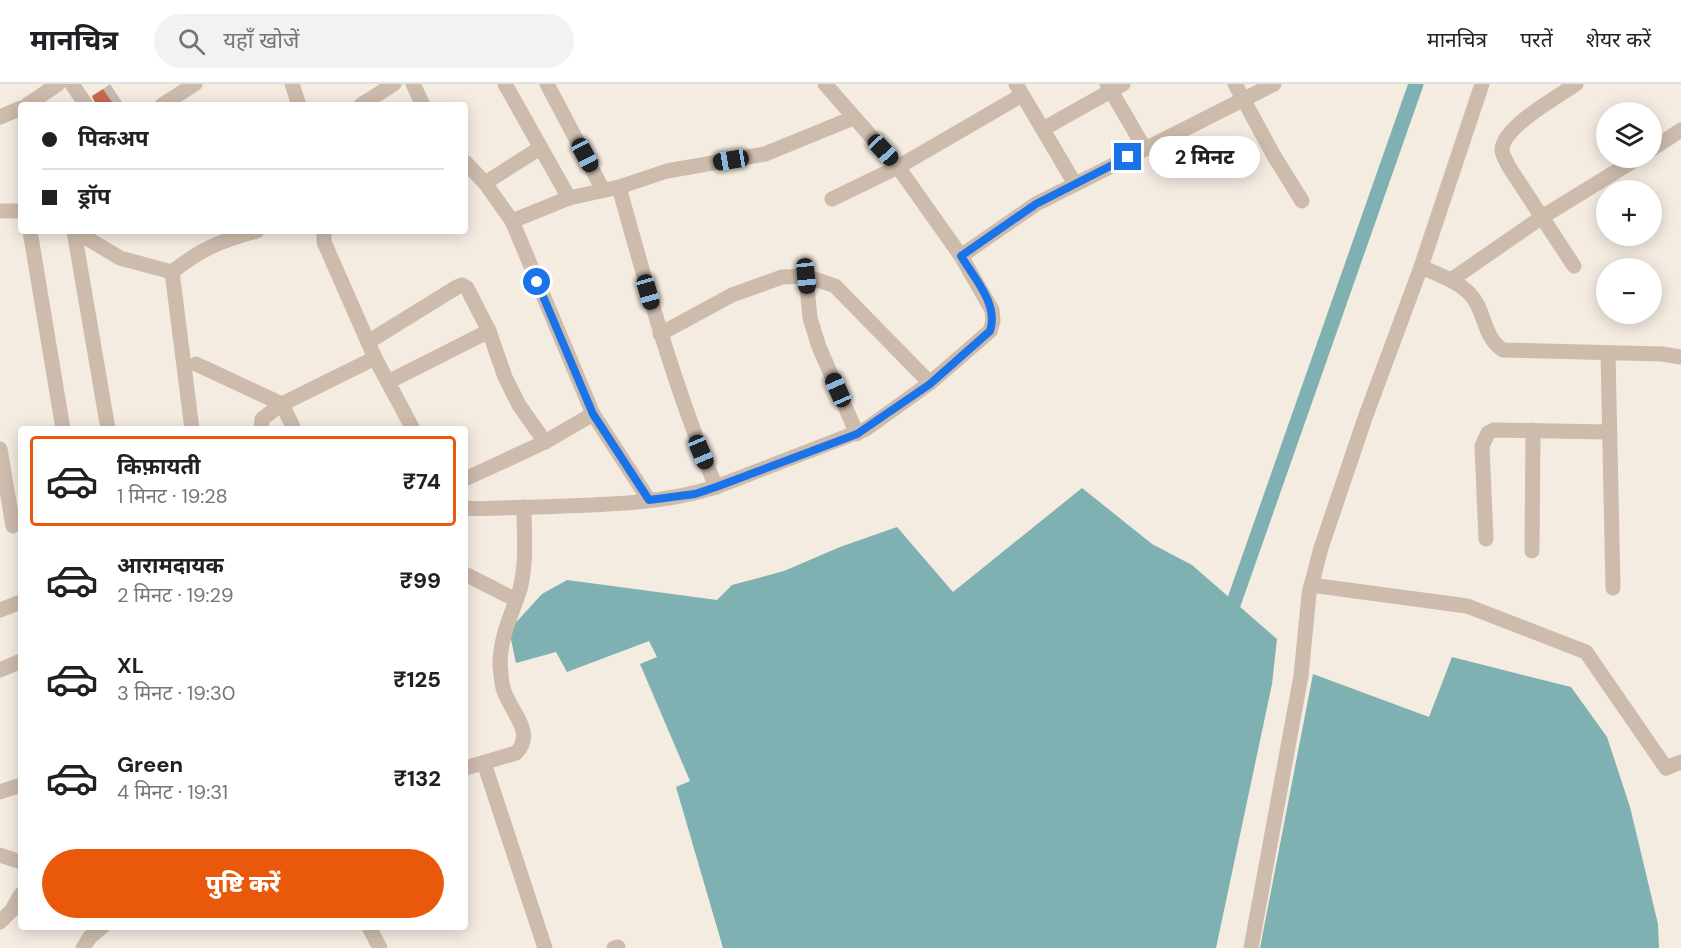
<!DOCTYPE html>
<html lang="hi">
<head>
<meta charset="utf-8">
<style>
  body { margin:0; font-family:"DM Sans","Noto Sans Devanagari",sans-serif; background:#f2f2f2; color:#202124; height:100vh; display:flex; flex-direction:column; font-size:22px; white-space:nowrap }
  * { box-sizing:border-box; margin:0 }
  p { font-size:20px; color:#757577 }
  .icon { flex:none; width:33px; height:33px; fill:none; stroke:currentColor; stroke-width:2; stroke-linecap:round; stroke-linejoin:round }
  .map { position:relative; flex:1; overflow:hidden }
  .sheet { position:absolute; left:18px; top:342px; width:450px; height:504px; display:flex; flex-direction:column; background:#fff; border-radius:6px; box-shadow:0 3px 15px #0003 }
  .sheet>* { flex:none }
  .guide { position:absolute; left:18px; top:18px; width:450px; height:132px; border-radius:6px; box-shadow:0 3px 15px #0003; display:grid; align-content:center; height:132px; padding:0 24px; background:#fff }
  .controls { position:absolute; left:1596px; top:18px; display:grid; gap:12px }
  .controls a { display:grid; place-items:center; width:66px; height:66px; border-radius:50%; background:#fff; box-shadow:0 3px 15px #0003; font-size:30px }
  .end { position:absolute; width:27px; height:27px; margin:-14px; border:8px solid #1a73e8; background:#fff; box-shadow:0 0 0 3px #fff }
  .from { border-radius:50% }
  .bubble { position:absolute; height:42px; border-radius:21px; background:#fff; box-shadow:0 3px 15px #0003; font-size:20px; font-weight:800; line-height:42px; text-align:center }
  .car { position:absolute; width:18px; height:36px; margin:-18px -9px; border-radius:8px; box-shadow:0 0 4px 2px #0007; background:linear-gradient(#222 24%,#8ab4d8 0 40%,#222 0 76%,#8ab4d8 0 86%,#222 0) }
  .guide b { display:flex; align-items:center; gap:21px; height:57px; font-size:22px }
  .guide b+b { border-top:2px solid #e0e0e0 }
  .guide i { width:15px; height:15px; background:#202124 }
  ul { padding:10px 0 0; list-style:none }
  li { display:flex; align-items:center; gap:18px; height:90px; margin:0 12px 9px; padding:0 12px; border:3px solid transparent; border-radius:6px }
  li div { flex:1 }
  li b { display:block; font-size:22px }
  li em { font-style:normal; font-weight:800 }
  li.active { border-color:#ea580c }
  li>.icon { width:54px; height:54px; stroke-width:1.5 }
  .action { display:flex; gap:12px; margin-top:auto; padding:12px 24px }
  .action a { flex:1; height:69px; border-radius:36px; background:#ea580c; color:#fff; font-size:24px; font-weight:800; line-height:69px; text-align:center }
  header { display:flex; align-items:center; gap:36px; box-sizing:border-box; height:84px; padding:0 30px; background:#fff; border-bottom:2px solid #e0e0e0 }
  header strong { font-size:28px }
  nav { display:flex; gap:33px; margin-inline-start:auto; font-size:21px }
  .search { width:420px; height:54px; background:#f2f2f2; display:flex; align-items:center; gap:15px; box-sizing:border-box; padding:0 21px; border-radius:33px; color:#757577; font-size:22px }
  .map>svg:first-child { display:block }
  .water { fill:#7fb0b2 }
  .shadow { fill:#0003 }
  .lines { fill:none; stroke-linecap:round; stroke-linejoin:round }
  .canal { stroke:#7fb0b2; stroke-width:15 }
  .building { fill:#c8694b }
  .minor { stroke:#cdbbac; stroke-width:15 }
  .tertiary { stroke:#cdbbac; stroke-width:15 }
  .route { stroke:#1a73e8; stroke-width:8 }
</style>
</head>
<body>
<header>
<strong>मानचित्र</strong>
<div class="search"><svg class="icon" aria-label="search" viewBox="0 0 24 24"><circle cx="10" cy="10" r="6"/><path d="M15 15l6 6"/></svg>यहाँ खोजें</div>
<nav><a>मानचित्र</a><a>परतें</a><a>शेयर करें</a></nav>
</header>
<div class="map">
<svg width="1681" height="864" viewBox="0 0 1681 864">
  <rect width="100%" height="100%" fill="#f4ebe1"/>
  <g class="water">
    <path d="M1082,404L1152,460L1192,481L1277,555L1272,600L1216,864H723L676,703L690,697L640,580L657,573L649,557L567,588L556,568L516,579L509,546L542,510L567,496L717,516L732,501L784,487L840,463L897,443L953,508Z"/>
    <path d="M1452,573L1571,603L1607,653L1630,723L1658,840L1659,864H1260L1313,590L1429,633Z"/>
  </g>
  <path class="shadow" d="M110,0L124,21H98L94,12Z"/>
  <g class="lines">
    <path class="canal" d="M1228,535L1416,0"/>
  </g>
  <path class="building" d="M103,5L114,21H96L92,12Z"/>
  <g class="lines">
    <g class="minor">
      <path d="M72,0L86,21"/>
      <path d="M292,0L299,21"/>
      <path d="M413,0L423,21"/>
      <path d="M505,0L569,114"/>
      <path d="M547,0L603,106"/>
      <path d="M1016,0L1075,100"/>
      <path d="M1107,0L1145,65"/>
      <path d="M1235,0L1274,72L1302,117"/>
      <path d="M27,21L58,0"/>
      <path d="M162,21L195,0"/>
      <path d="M361,21L394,0"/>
      <path d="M0,33L21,24"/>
      <path d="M1043,45L1123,0"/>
      <path d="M1652,65L1681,46"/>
      <path d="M465,78L485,99L512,137L593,330L649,416"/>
      <path d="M485,99L540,64"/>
      <path d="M619,103C647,204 675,306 716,403"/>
      <path d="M832,115L898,83L1022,11"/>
      <path d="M0,127H21"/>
      <path d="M512,137L569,114L619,103L667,87L765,70L853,34"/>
      <path d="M30,147L63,345"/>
      <path d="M74,147L108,345"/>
      <path d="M75,147L120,174L172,188L192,345"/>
      <path d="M324,147V158L375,274L413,345"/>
      <path d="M961,172L1036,120L1274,0"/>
      <path d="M1574,182L1509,83C1507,78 1502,71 1502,66C1502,43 1558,13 1576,0"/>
      <path d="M1421,183C1437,190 1458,197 1470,210C1486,227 1482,252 1503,266L1662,270L1681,273"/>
      <path d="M172,188C201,165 222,156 257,147"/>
      <path d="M806,192L810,234L819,263L857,350"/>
      <path d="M1451,196L1542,133L1638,74"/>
      <path d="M660,250L732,211L782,193L806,192L835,202L930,299"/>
      <path d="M368,258L457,203L462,201L467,204L489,247L505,293L519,321L545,358"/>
      <path d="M1608,269L1613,504"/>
      <path d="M196,280L282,320L294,345"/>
      <path d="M388,298L489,247"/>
      <path d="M261,345L262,335L282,320L375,274"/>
      <path d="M0,365L13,442"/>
      <path d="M465,395L545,358L593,330"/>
      <path d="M465,424C488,426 511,423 534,423C594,421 659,421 716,403L866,345L930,299L990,247L993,237L992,226L961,172L898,83L825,0"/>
      <path d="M1486,455L1482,362L1488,349L1494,346L1609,348"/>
      <path d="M1532,467L1533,346"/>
      <path d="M465,490L516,516"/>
      <path d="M1311,501L1467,522L1586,568L1666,684L1681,678"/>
      <path d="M0,526L21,518"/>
      <path d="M0,586L21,577"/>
      <path d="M484,679L545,864"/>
      <path d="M465,684L516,669C536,649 511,628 504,607C501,600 501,588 500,580C500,553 512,530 520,505C527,478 524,451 524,423"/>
      <path d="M0,708L21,701"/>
      <path d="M0,771L21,778"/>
      <path d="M0,838L12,826L21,810"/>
      <path d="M369,843L380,864"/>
      <path d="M83,864L90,853L102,843"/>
      <path d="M614,864L618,863"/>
    </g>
    <path class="tertiary" d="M1251,864L1301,592L1309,510L1321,464L1365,334L1421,183L1482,0"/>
  </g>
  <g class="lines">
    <path class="route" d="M537,198L593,330L649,416L695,410L716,403L857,350L930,300L990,247C999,220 974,194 961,172L1036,120L1128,73"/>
  </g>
</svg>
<div class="controls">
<a><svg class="icon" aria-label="layers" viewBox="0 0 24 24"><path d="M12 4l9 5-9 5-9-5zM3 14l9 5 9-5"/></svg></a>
<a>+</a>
<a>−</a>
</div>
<i class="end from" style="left:537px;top:198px"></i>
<i class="end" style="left:1128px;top:73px"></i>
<div class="bubble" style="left:1149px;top:52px;width:111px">2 मिनट</div>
<i class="car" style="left:883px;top:66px;rotate:137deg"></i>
<i class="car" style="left:585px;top:71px;rotate:152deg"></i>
<i class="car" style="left:731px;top:76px;rotate:261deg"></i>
<i class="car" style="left:806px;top:192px;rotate:174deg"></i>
<i class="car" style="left:648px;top:208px;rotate:164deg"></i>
<i class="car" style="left:838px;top:306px;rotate:336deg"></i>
<i class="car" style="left:701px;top:368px;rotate:157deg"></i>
<div class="guide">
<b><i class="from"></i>पिकअप</b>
<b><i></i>ड्रॉप</b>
</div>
<section class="sheet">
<ul>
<li class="active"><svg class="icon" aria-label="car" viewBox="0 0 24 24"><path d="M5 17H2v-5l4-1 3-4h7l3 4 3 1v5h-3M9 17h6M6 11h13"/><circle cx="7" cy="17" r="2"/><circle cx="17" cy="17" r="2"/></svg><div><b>किफ़ायती</b><p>1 मिनट · 19:28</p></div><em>₹74</em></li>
<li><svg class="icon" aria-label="car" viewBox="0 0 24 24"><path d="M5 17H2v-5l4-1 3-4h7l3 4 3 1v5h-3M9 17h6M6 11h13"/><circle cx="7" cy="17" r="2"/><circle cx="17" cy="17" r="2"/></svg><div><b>आरामदायक</b><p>2 मिनट · 19:29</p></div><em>₹99</em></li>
<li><svg class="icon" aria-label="car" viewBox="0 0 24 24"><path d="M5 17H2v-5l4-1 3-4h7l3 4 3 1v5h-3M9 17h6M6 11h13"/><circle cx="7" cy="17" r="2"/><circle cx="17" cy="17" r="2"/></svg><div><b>XL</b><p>3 मिनट · 19:30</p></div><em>₹125</em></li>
<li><svg class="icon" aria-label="car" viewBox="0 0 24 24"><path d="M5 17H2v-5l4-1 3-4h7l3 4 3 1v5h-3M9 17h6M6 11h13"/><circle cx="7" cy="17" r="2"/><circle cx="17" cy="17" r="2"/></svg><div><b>Green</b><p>4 मिनट · 19:31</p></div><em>₹132</em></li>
</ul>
<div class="action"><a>पुष्टि करें</a></div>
</section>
</div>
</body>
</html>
